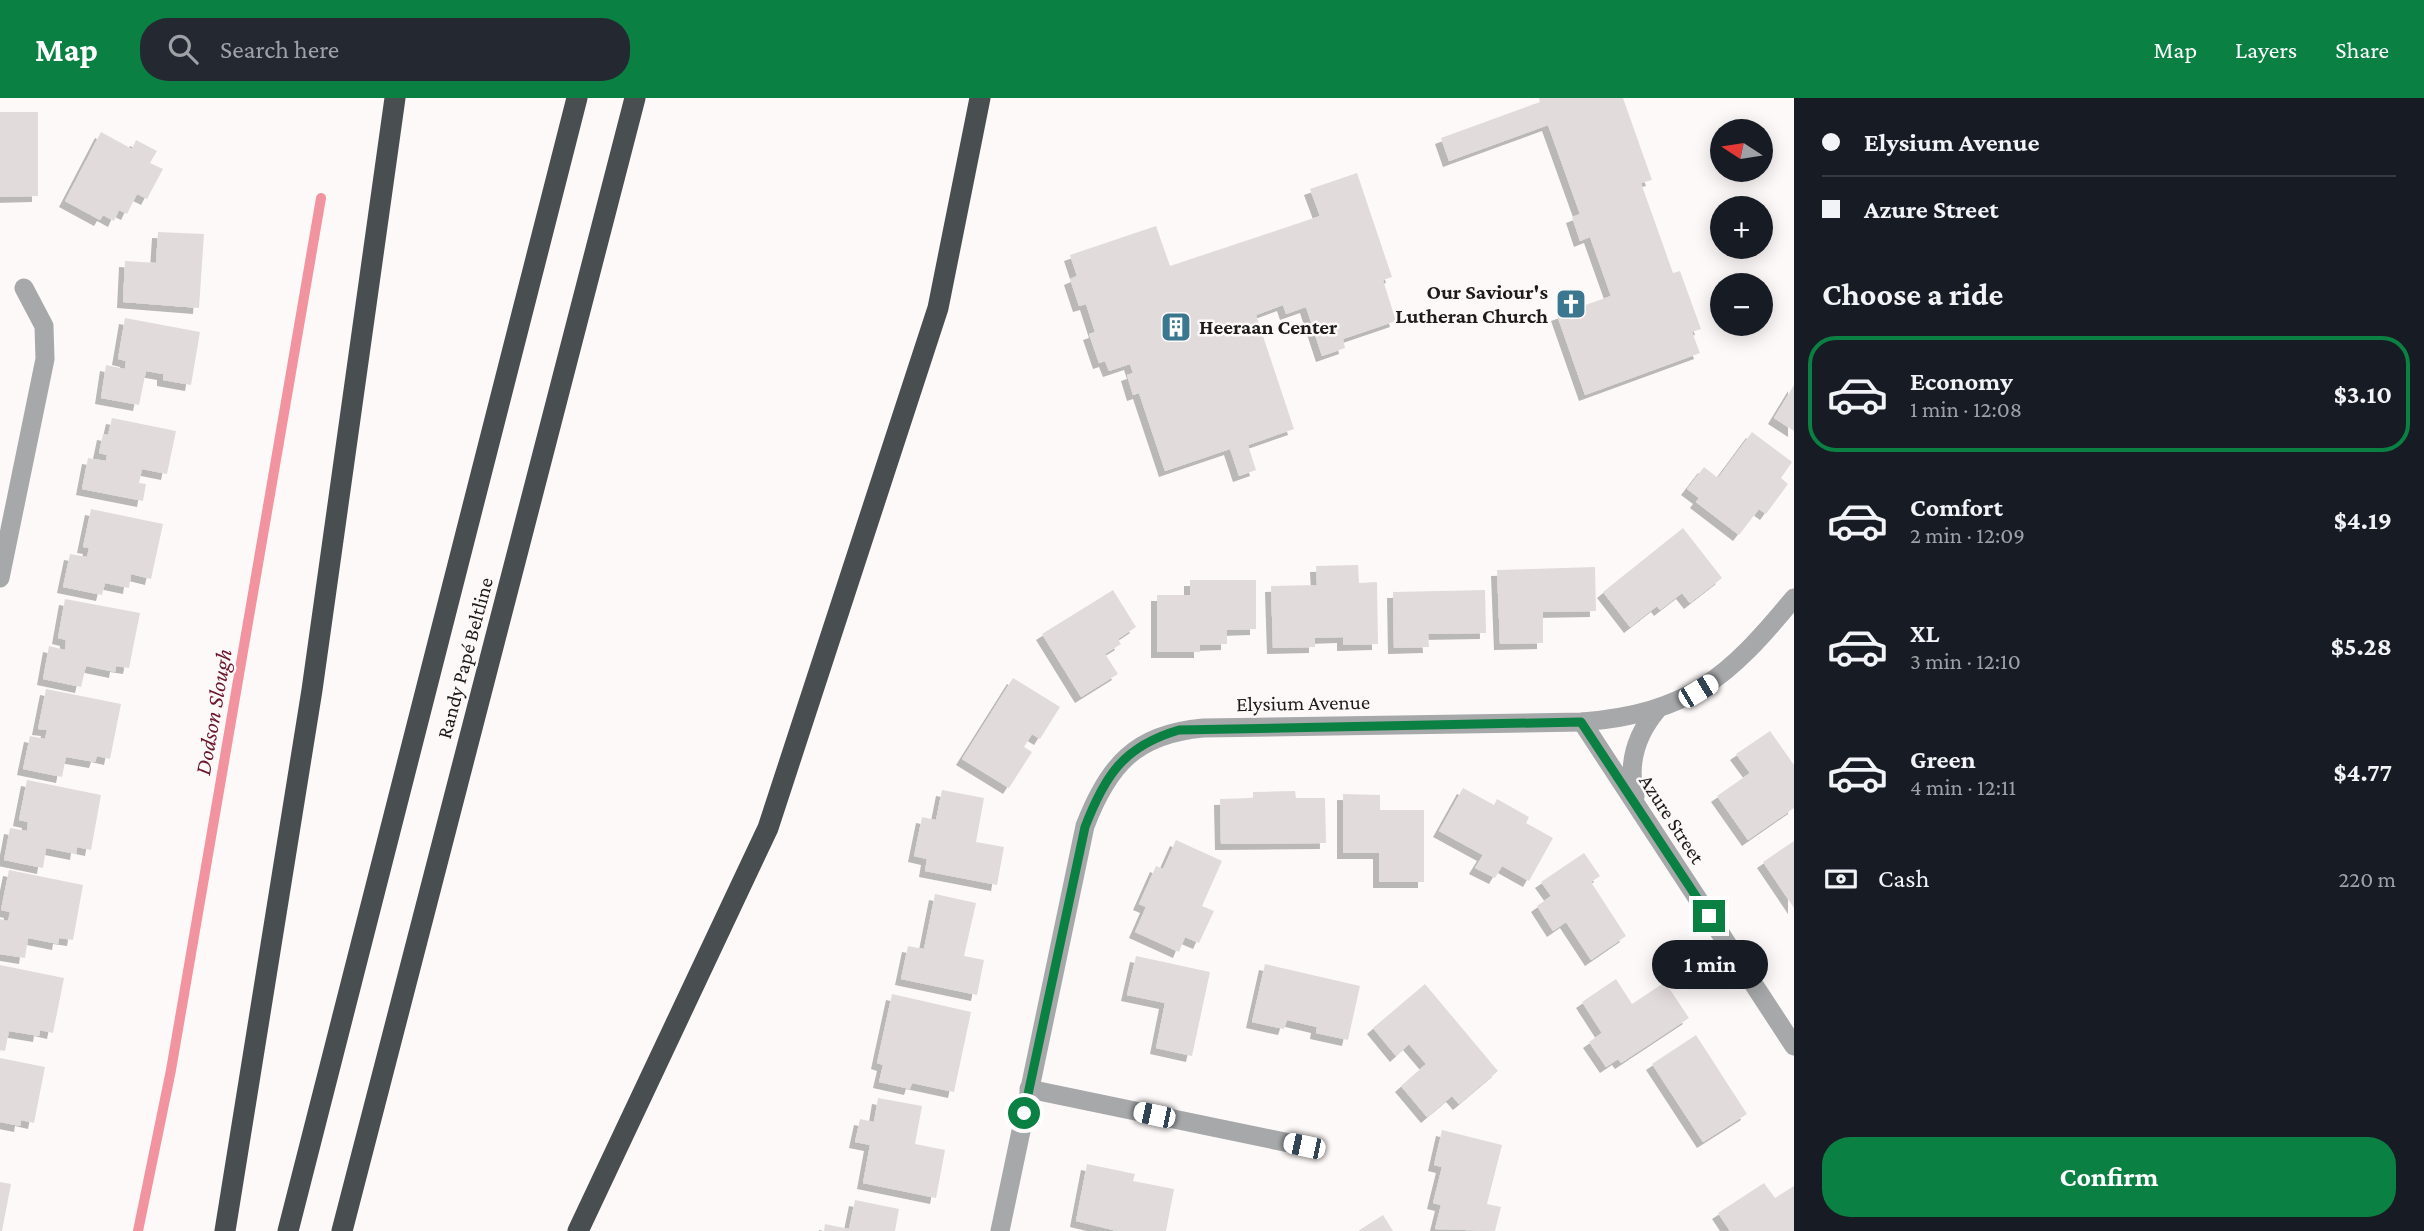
<!DOCTYPE html>
<html lang="en">
<head>
<meta charset="utf-8">
<style>
  body { margin:0; font-family:"Crimson Pro",serif; background:#242831; color:#f1f3f6; height:100vh; display:flex; flex-direction:column; font-size:26px; white-space:nowrap }
  * { box-sizing:border-box; margin:0 }
  p { font-size:23px; color:#9ea1a6 }
  .icon { flex:none; width:38px; height:38px; fill:none; stroke:currentColor; stroke-width:2; stroke-linecap:round; stroke-linejoin:round }
  .map { position:relative; flex:1; overflow:hidden }
  .side { display:flex; flex-direction:column; background:#171b24; width:630px }
  .side>* { flex:none }
  .hud { display:grid; align-content:center; height:154px; padding:0 28px; background:#171b24 }
  .needle { width:46px; rotate:282deg }
  .controls { position:absolute; left:1710px; top:21px; display:grid; gap:14px }
  .controls a { display:grid; place-items:center; width:63px; height:63px; border-radius:50%; background:#171b24; box-shadow:0 4px 18px #0003; font-size:35px }
  .end { position:absolute; width:32px; height:32px; margin:-16px; border:9px solid #0b8043; background:#fff; box-shadow:0 0 0 4px #fff }
  .from { border-radius:50% }
  .bubble { position:absolute; height:49px; border-radius:24px; background:#171b24; box-shadow:0 4px 18px #0003; font-size:23px; font-weight:700; line-height:49px; text-align:center }
  .car { position:absolute; width:21px; height:42px; margin:-21px -10px; border-radius:9px; box-shadow:0 0 5px 2px #0007; background:linear-gradient(#fff 24%,#345 0 40%,#fff 0 76%,#345 0 86%,#fff 0) }
  .hud b { display:flex; align-items:center; gap:24px; height:66px; font-size:26px }
  .hud b+b { border-top:2px solid #363941 }
  .hud i { width:18px; height:18px; background:#f1f3f6 }
  ul { padding:0; list-style:none }
  li { display:flex; align-items:center; gap:21px; height:116px; margin:0 14px 10px; padding:0 14px; border:4px solid transparent; border-radius:28px }
  li div { flex:1 }
  li b { display:block; font-size:26px }
  li em { font-style:normal; font-weight:700 }
  li.current { border-color:#0b8043 }
  li>.icon { width:63px; height:63px; stroke-width:1.5 }
  h2 { padding:0 28px; font-size:32px; line-height:84px }
  .pay { display:flex; align-items:center; gap:18px; height:77px; padding:0 28px; font-size:26px }
  .pay p { margin-inline-start:auto }
  .primary-button { display:flex; gap:14px; margin-top:auto; padding:14px 28px }
  .primary-button a { flex:1; height:80px; border-radius:28px; background:#0b8043; color:#fff; font-size:28px; font-weight:700; line-height:80px; text-align:center }
  header { display:flex; align-items:center; gap:42px; box-sizing:border-box; height:98px; padding:0 35px; background:#0b8043; color:#fff }
  header strong { font-size:33px }
  nav { display:flex; gap:38px; margin-inline-start:auto; font-size:24px }
  .search { width:490px; height:63px; background:#242831; display:flex; align-items:center; gap:18px; box-sizing:border-box; padding:0 24px; border-radius:28px; color:#9ea1a6; font-size:26px }
  main { display:flex; flex:1; min-height:0 }
  .map>svg:first-child { display:block }
  .lines { fill:none; stroke-linecap:round; stroke-linejoin:round }
  .stream { stroke:#f293a0; stroke-width:10 }
  .building { fill:#e2dbdc; filter:url(#shadow) }
  .minor { stroke:#a6a8aa; stroke-width:19 }
  .motorway { stroke:#494e50; stroke-width:21 }
  .route { stroke:#0b8043; stroke-width:9 }
  .labels { text-anchor:middle; dominant-baseline:central; stroke-width:5; stroke-linejoin:round; paint-order:stroke }
  .poi-label { font-size:21px; font-weight:bold; fill:#1e1b1b; stroke:#fef9f9; text-anchor:end }
  .street-label { font-size:21px; fill:#1e1b1b; stroke:#fef9f9 }
  .water-label { font-size:23px; font-style:italic; fill:#6a172b; stroke:#fef9f9 }
</style>
</head>
<body>
<header>
<strong>Map</strong>
<div class="search"><svg class="icon" aria-label="search" viewBox="0 0 24 24"><circle cx="10" cy="10" r="6"/><path d="M15 15l6 6"/></svg>Search here</div>
<nav><a>Map</a><a>Layers</a><a>Share</a></nav>
</header>
<main>
<div class="map">
<svg width="1794" height="1133" viewBox="0 0 1794 1133">
  <defs>
    <filter id="shadow"><feDropShadow dx="-6" dy="6" stdDeviation="0" flood-color="#0004"/></filter>
  </defs>
  <rect width="100%" height="100%" fill="#fef9f9"/>
  <g class="lines">
    <path class="stream" d="M138,1133L171,972L321,100"/>
  </g>
  <g class="building">
    <path d="M1539,0H1623L1652,82L1641,85L1673,175L1680,173L1701,231L1692,234L1700,255L1585,297L1557,217L1611,198L1590,139L1580,143L1572,119L1580,116L1548,27L1449,63L1441,40L1540,4Z"/>
    <path d="M0,14H38V98L0,99Z"/>
    <path d="M101,34L132,51L136,42L157,53L150,65L163,71L147,101L137,96L127,116L119,112L114,123L103,117L100,122L65,103Z"/>
    <path d="M1357,75L1392,179L1383,182L1396,223L1343,241L1345,250L1322,258L1306,209L1286,216L1283,207L1256,217L1294,331L1248,347L1256,372L1239,378L1230,351L1165,373L1139,295L1133,297L1127,277L1133,275L1130,266L1109,273L1105,263L1099,265L1089,236L1095,234L1086,206L1079,208L1070,181L1077,178L1070,157L1156,128L1170,168L1320,118L1310,91Z"/>
    <path d="M158,134L204,136L199,210L123,204L125,163L156,165Z"/>
    <path d="M125,220L200,234L191,287L163,282V276L146,273L139,307L101,300L106,267L125,271L126,263L118,261Z"/>
    <path d="M1794,287V333L1774,320Z"/>
    <path d="M112,320L176,333L167,376L142,371L139,385L146,386L143,403L82,391L88,360L106,363L107,357L99,355L103,336L108,337Z"/>
    <path d="M1752,334L1792,364L1781,380L1788,386L1766,416L1759,411L1739,437L1696,404L1699,400L1687,391L1704,369L1718,380Z"/>
    <path d="M91,411L163,426L151,481L131,476L129,490L105,485L102,497L63,489L70,456L87,459L89,450L83,449Z"/>
    <path d="M1683,430L1722,480L1690,505L1682,495L1660,512L1657,508L1630,529L1603,494Z"/>
    <path d="M1358,467L1359,485L1377,484L1378,546L1343,547V539L1315,540V549L1273,550L1271,488L1317,487L1316,468Z"/>
    <path d="M1595,469L1596,513L1543,514V545L1500,546L1497,472Z"/>
    <path d="M1190,482H1256V531L1227,532V546L1200,547V554H1157V497H1190Z"/>
    <path d="M1113,492L1136,529L1118,541L1121,546L1105,556L1118,576L1081,599L1042,536Z"/>
    <path d="M1485,492L1486,535L1428,536L1429,549L1394,550L1393,494Z"/>
    <path d="M65,501L140,515L129,570L116,568L115,574L86,568L81,589L43,581L49,548L65,552L66,542L58,540Z"/>
    <path d="M1013,580L1060,609L1040,641L1032,636L1024,649L1032,654L1009,690L962,661Z"/>
    <path d="M46,591L121,606L110,661L97,658L95,664L66,659L62,679L23,671L30,638L45,641L47,632L38,631Z"/>
    <path d="M1770,633L1794,667V710L1748,742L1717,698L1750,675L1736,656Z"/>
    <path d="M27,682L101,697L91,752L77,749L76,756L46,750L43,770L4,762L10,730L27,733L28,724L19,722Z"/>
    <path d="M1463,690L1494,707L1497,701L1529,719L1526,725L1553,740L1529,783L1502,768L1495,780L1475,770L1483,757L1439,733Z"/>
    <path d="M942,692L984,700L976,744L1004,749L997,787L925,773L927,761L914,758L922,719L936,722Z"/>
    <path d="M1295,693L1296,700H1325L1326,745L1221,746L1220,701L1253,700V694Z"/>
    <path d="M1343,696L1380,697V712H1424V784H1379V755H1343Z"/>
    <path d="M1176,742L1222,763L1202,808L1214,813L1199,845L1185,839L1179,854L1135,834L1146,809L1139,806L1156,768L1163,771Z"/>
    <path d="M1794,743V810L1763,764Z"/>
    <path d="M1584,755L1600,778L1591,784L1626,838L1591,862L1566,824L1553,833L1537,808L1551,798L1541,784Z"/>
    <path d="M9,772L83,787L73,842L59,840L58,846L28,840L25,860L0,856V821L8,823L10,814L1,812Z"/>
    <path d="M935,796L976,805L964,858L984,862L977,897L901,881L908,848L924,851Z"/>
    <path d="M1136,858L1210,874L1192,958L1156,950L1165,905L1127,897Z"/>
    <path d="M1265,866L1360,888L1348,942L1316,935L1317,929L1287,922L1284,931L1252,924Z"/>
    <path d="M0,867L64,880L53,935L40,932L39,938L9,933L5,953L0,952Z"/>
    <path d="M1616,881L1632,906L1665,884L1689,920L1621,965L1618,961L1606,969L1589,944L1602,935L1582,904Z"/>
    <path d="M1425,886L1498,973L1459,1006L1452,998L1427,1019L1401,988L1426,966L1409,946L1396,958L1373,930Z"/>
    <path d="M892,896L971,914L954,994L912,985L910,991L879,984L883,967L877,965Z"/>
    <path d="M1696,937L1747,1016L1703,1044L1652,966Z"/>
    <path d="M0,960L45,969L34,1025L21,1022L20,1028L0,1024Z"/>
    <path d="M878,1000L922,1008L915,1046L945,1052L936,1100L863,1085L870,1047L855,1044L860,1021L874,1024Z"/>
    <path d="M1442,1032L1502,1047L1487,1106L1501,1109L1495,1133L1435,1131L1441,1107L1433,1105L1442,1069L1434,1067Z"/>
    <path d="M1087,1066L1135,1076L1133,1083L1174,1091L1166,1133H1117L1076,1123Z"/>
    <path d="M0,1084L11,1086L2,1133H0Z"/>
    <path d="M1764,1085L1775,1100L1794,1088V1133H1730L1718,1115Z"/>
    <path d="M855,1102L899,1111L895,1133H824L825,1126L849,1131Z"/>
    <path d="M1383,1117L1393,1133H1358Z"/>
  </g>
  <g class="lines">
    <g class="minor">
      <path d="M0,480L45,261L44,228L24,190"/>
      <path d="M1582,624L1794,948"/>
      <path d="M1635,699C1627,666 1636,637 1657,612"/>
      <path d="M1029,991L1304,1048"/>
      <path d="M1000,1133L1085,728C1108,668 1135,636 1203,630L1582,624C1689,615 1728,580 1794,500"/>
    </g>
    <g class="motorway">
      <path d="M225,1133L312,592L395,0"/>
      <path d="M288,1133L577,0"/>
      <path d="M342,1133L635,0"/>
      <path d="M578,1133L768,730L938,210L980,0"/>
    </g>
  </g>
  <g class="lines">
    <path class="route" d="M1024,1015L1085,729C1105,677 1124,648 1179,632L1581,624L1709,818"/>
  </g>
  <defs>
    <g id="church-square" transform="scale(1.575)"><rect x="-9" y="-9" width="18" height="18" rx="4" fill="#3b788f" stroke="#fef9f9"/><path d="M-1.2-6h2.4v3.5h3.3v2.4h-3.3V6h-2.4V-.1h-3.3v-2.4h3.3Z" fill="#fff"/></g>
    <g id="building-square" transform="scale(1.575)"><rect x="-9" y="-9" width="18" height="18" rx="4" fill="#3b788f" stroke="#fef9f9"/><path d="M-4-6H4V6H1V3H-1V6H-4ZM-2.5-4.3h1.7v1.8h-1.7ZM.8-4.3h1.7v1.8H.8ZM-2.5-1h1.7V.8h-1.7ZM.8-1h1.7V.8H.8Z" fill="#fff"/></g>
  </defs>
  <g fill-rule="evenodd">
    <use href="#church-square" x="1571" y="206"/>
    <use href="#building-square" x="1176" y="229"/>
  </g>
  <g class="labels">
    <g class="poi-label">
      <text x="1548" y="194">Our Saviour's<tspan x="1548" dy="24">Lutheran Church</tspan></text>
      <text x="1199" y="229" text-anchor="start">Heeraan Center</text>
    </g>
    <g class="street-label">
      <text transform="translate(465 560) rotate(-75)">Randy Papé Beltline</text>
      <text transform="translate(1303 605) rotate(-1)">Elysium Avenue</text>
      <text transform="translate(1672 721) rotate(57)">Azure Street</text>
    </g>
    <g class="water-label">
      <text transform="translate(213 614) rotate(-80)">Dodson Slough</text>
    </g>
  </g>
</svg>
<div class="controls">
<a><svg class="needle" viewBox="-14 -14 28 28"><path d="M0-13l5 13h-10z" fill="#e53935"/><path d="M0 13l5-13h-10z" fill="#9ea1a6"/></svg></a>
<a>+</a>
<a>−</a>
</div>
<i class="end from" style="left:1024px;top:1015px"></i>
<i class="end" style="left:1709px;top:818px"></i>
<div class="bubble" style="left:1652px;top:842px;width:116px">1 min</div>
<i class="car" style="left:1698px;top:593px;rotate:59deg"></i>
<i class="car" style="left:1154px;top:1017px;rotate:282deg"></i>
<i class="car" style="left:1304px;top:1048px;rotate:282deg"></i>
</div>
<section class="side">
<div class="hud">
<b><i class="from"></i>Elysium Avenue</b>
<b><i></i>Azure Street</b>
</div>
<h2>Choose a ride</h2>
<ul>
<li class="current"><svg class="icon" aria-label="car" viewBox="0 0 24 24"><path d="M5 17H2v-5l4-1 3-4h7l3 4 3 1v5h-3M9 17h6M6 11h13"/><circle cx="7" cy="17" r="2"/><circle cx="17" cy="17" r="2"/></svg><div><b>Economy</b><p>1 min · 12:08</p></div><em>$3.10</em></li>
<li><svg class="icon" aria-label="car" viewBox="0 0 24 24"><path d="M5 17H2v-5l4-1 3-4h7l3 4 3 1v5h-3M9 17h6M6 11h13"/><circle cx="7" cy="17" r="2"/><circle cx="17" cy="17" r="2"/></svg><div><b>Comfort</b><p>2 min · 12:09</p></div><em>$4.19</em></li>
<li><svg class="icon" aria-label="car" viewBox="0 0 24 24"><path d="M5 17H2v-5l4-1 3-4h7l3 4 3 1v5h-3M9 17h6M6 11h13"/><circle cx="7" cy="17" r="2"/><circle cx="17" cy="17" r="2"/></svg><div><b>XL</b><p>3 min · 12:10</p></div><em>$5.28</em></li>
<li><svg class="icon" aria-label="car" viewBox="0 0 24 24"><path d="M5 17H2v-5l4-1 3-4h7l3 4 3 1v5h-3M9 17h6M6 11h13"/><circle cx="7" cy="17" r="2"/><circle cx="17" cy="17" r="2"/></svg><div><b>Green</b><p>4 min · 12:11</p></div><em>$4.77</em></li>
</ul>
<div class="pay"><svg class="icon" aria-label="cash" viewBox="0 0 24 24"><path d="M3 7h18v10H3z"/><circle cx="12" cy="12" r="2"/></svg>Cash<p>220 m</p></div>
<div class="primary-button"><a>Confirm</a></div>
</section>
</main>
</body>
</html>
